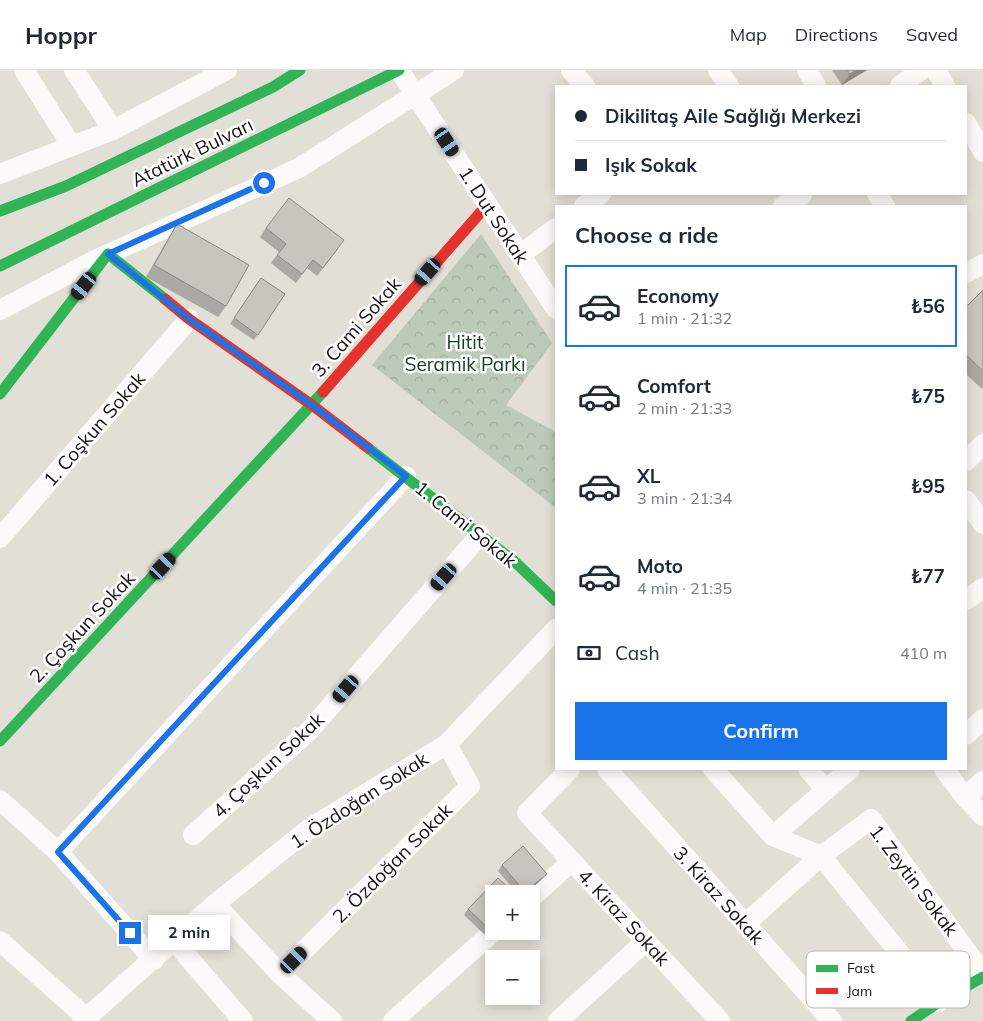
<!DOCTYPE html>
<html lang="en">
<head>
<meta charset="utf-8">
<style>
  body { margin:0; font-family:Mulish,sans-serif; background:#f6f6f7; color:#1f2937; height:100vh; display:flex; flex-direction:column; font-size:19px; white-space:nowrap }
  * { box-sizing:border-box; margin:0 }
  p { font-size:16px; color:#747a83 }
  .icon { flex:none; width:28px; height:28px; fill:none; stroke:currentColor; stroke-width:2; stroke-linecap:round; stroke-linejoin:round }
  .map { position:relative; flex:1; overflow:hidden }
  .details { position:absolute; left:555px; top:135px; width:412px; height:565px; display:flex; flex-direction:column; background:#fff; border-radius:0px; box-shadow:0 2px 12px #0003 }
  .details>* { flex:none }
  .top-card { position:absolute; left:555px; top:15px; width:412px; height:110px; border-radius:0px; box-shadow:0 2px 12px #0003; display:grid; align-content:center; height:110px; padding:0 20px; background:#fff }
  .tools { position:absolute; left:485px; top:815px; display:grid; gap:10px }
  .tools a { display:grid; place-items:center; width:55px; height:55px; border-radius:0px; background:#fff; box-shadow:0 2px 12px #0003; font-size:25px }
  .end { position:absolute; width:22px; height:22px; margin:-11px; border:6px solid #1a73e8; background:#fff; box-shadow:0 0 0 2px #fff }
  .from { border-radius:50% }
  .bubble { position:absolute; height:35px; border-radius:0px; background:#fff; box-shadow:0 2px 12px #0003; font-size:16px; font-weight:700; line-height:35px; text-align:center }
  .car { position:absolute; width:15px; height:30px; margin:-15px -8px; border-radius:6px; box-shadow:0 0 4px 1px #0007; background:linear-gradient(#222 24%,#8ab4d8 0 40%,#222 0 76%,#8ab4d8 0 86%,#222 0) }
  .top-card b { display:flex; align-items:center; gap:18px; height:48px; font-size:19px }
  .top-card b+b { border-top:1px solid #e0e1e3 }
  .top-card i { width:12px; height:12px; background:#1f2937 }
  ul { padding:0; list-style:none }
  li { display:flex; align-items:center; gap:15px; height:82px; margin:0 10px 8px; padding:0 10px; border:2px solid transparent; border-radius:0px }
  li div { flex:1 }
  li b { display:block; font-size:19px }
  li em { font-style:normal; font-weight:700 }
  li.selected { border-color:#1a73e8 }
  li>.icon { width:45px; height:45px; stroke-width:1.5 }
  h2 { padding:0 20px; font-size:22px; line-height:60px }
  .pay { display:flex; align-items:center; gap:12px; height:55px; padding:0 20px; font-size:19px }
  .pay p { margin-inline-start:auto }
  .primary-button { display:flex; gap:10px; margin-top:auto; padding:10px 20px }
  .primary-button a { flex:1; height:58px; border-radius:0px; background:#1a73e8; color:#fff; font-size:20px; font-weight:700; line-height:58px; text-align:center }
  header { display:flex; align-items:center; gap:30px; box-sizing:border-box; height:70px; padding:0 25px; background:#fff; border-bottom:1px solid #e0e1e3 }
  header strong { font-size:24px }
  nav { display:flex; gap:28px; margin-inline-start:auto; font-size:18px }
  .map>svg:first-child { display:block }
  .park { fill:url(#park-crowns) }
  .lines { fill:none; stroke-linecap:round; stroke-linejoin:round }
  .street { stroke:#fbfaf9; stroke-width:20 }
  .fast { stroke:#30b455; stroke-width:11 }
  .jam { stroke:#e5322d; stroke-width:11 }
  .wall { fill:#aba9a3 }
  .shaded-wall { fill:#8b8a85 }
  .building { fill:#c7c5be; stroke:#8b8a85 }
  .route { stroke:#1a73e8; stroke-width:6 }
  .labels { text-anchor:middle; dominant-baseline:central; stroke-width:5; stroke-linejoin:round; paint-order:stroke }
  .street-label { font-size:19px; fill:#14120d; stroke:#fff }
  .park-label { font-size:19px; fill:#13401d; stroke:#fff }
  .key { fill:#fff; stroke:#b8b8b6; stroke-width:1 }
  .key-label { font-size:14px; fill:#14120d }
</style>
</head>
<body>
<header>
<strong>Hoppr</strong>
<nav><a>Map</a><a>Directions</a><a>Saved</a></nav>
</header>
<div class="map">
<svg width="983" height="951" viewBox="0 0 983 951">
  <defs>
    <pattern id="park-crowns" width="20" height="18" patternUnits="userSpaceOnUse" patternTransform="scale(1.25)"><rect width="20" height="18" fill="#bdcab9"/><path d="M2 6a3 3 0 1 1 6 0M12 15a3 3 0 1 1 6 0" fill="none" stroke="#a2ac9e"/></pattern>
  </defs>
  <rect width="100%" height="100%" fill="#e2dfd6"/>
  <path class="park" d="M481,164L552,273L506,335L556,362V438L372,295Z"/>
  <g class="lines">
    <g class="street">
      <path d="M24,0L71,75"/>
      <path d="M74,0L113,60"/>
      <path d="M399,0L556,239"/>
      <path d="M571,0L585,16"/>
      <path d="M718,0L729,16"/>
      <path d="M807,0L816,16"/>
      <path d="M936,0L945,16"/>
      <path d="M900,16L921,0"/>
      <path d="M966,53L983,82"/>
      <path d="M0,104L113,60L227,0"/>
      <path d="M877,124L885,136"/>
      <path d="M584,136L601,124"/>
      <path d="M783,136L802,125"/>
      <path d="M520,185L556,158"/>
      <path d="M966,203L983,194"/>
      <path d="M0,240L97,189L299,98L454,0"/>
      <path d="M966,391L983,374"/>
      <path d="M966,430L983,454"/>
      <path d="M0,468L189,249"/>
      <path d="M966,530L983,518"/>
      <path d="M966,665L983,649"/>
      <path d="M570,699L527,743L720,951"/>
      <path d="M607,699L832,951"/>
      <path d="M713,699L773,766L821,786L939,932"/>
      <path d="M808,699L826,720"/>
      <path d="M944,699L965,727L983,746"/>
      <path d="M965,727L983,711"/>
      <path d="M0,730L58,782L154,890"/>
      <path d="M193,765L309,661L480,465"/>
      <path d="M773,766L850,699"/>
      <path d="M58,782L406,406"/>
      <path d="M531,828L572,791"/>
      <path d="M215,834L280,904L332,951"/>
      <path d="M745,854L821,786L871,749L983,904"/>
      <path d="M0,871L90,951"/>
      <path d="M174,871L243,951"/>
      <path d="M280,904L470,716L447,674"/>
      <path d="M83,951L215,834L310,758L447,674L556,559"/>
      <path d="M393,951L494,861"/>
      <path d="M558,951L646,871"/>
    </g>
    <g class="fast">
      <path d="M0,141L66,116L273,17L300,0"/>
      <path d="M0,196L399,0"/>
      <path d="M0,324L108,184L165,229"/>
      <path d="M368,378L514,491L556,531"/>
      <path d="M0,671L323,322"/>
      <path d="M911,951L939,932L983,907"/>
    </g>
    <g class="jam">
      <path d="M165,229L189,249L312,335L368,378"/>
      <path d="M323,322L487,135"/>
    </g>
  </g>
  <g class="wall">
    <path d="M832,0H867L842,15Z"/>
    <path d="M177,154L226,236L218,247L146,207L170,165Z"/>
    <path d="M266,158L338,179L317,206L307,198L296,213L271,193L279,182L260,167Z"/>
    <path d="M261,208L285,224L254,270L230,254Z"/>
    <path d="M983,220V317L982,319L966,304V237Z"/>
    <path d="M502,795L542,809L525,824H518L498,801Z"/>
    <path d="M494,824V856L485,865L464,845L468,839Z"/>
  </g>
  <g class="shaded-wall">
    <path d="M856,0H867L842,15L850,4Z"/>
    <path d="M547,804L542,809L525,824H523Z"/>
  </g>
  <g class="building">
    <path d="M847,0H856L850,4Z"/>
    <path d="M289,128L344,170L323,198L313,190L302,204L277,185L286,174L266,158Z"/>
    <path d="M177,154L249,195L226,236L154,195Z"/>
    <path d="M261,208L285,224L258,265L234,248Z"/>
    <path d="M983,220V301L966,285V237Z"/>
    <path d="M523,776L547,804L525,822L502,795Z"/>
    <path d="M498,808L515,824H494V854L489,859L468,839Z"/>
  </g>
  <g class="lines">
    <path class="route" d="M130,863L58,782L406,406L312,335L189,249L108,184L264,113"/>
  </g>
  <g class="labels">
    <g class="street-label">
      <text transform="translate(192 82) rotate(-26)">Atatürk Bulvarı</text>
      <text transform="translate(494 145) rotate(57)">1. Dut Sokak</text>
      <text transform="translate(356 257) rotate(-49)">3. Cami Sokak</text>
      <text transform="translate(94 359) rotate(-49)">1. Coşkun Sokak</text>
      <text transform="translate(466 454) rotate(39)">1. Cami Sokak</text>
      <text transform="translate(82 557) rotate(-47)">2. Çoşkun Sokak</text>
      <text transform="translate(268 695) rotate(-43)">4. Çoşkun Sokak</text>
      <text transform="translate(359 730) rotate(-33)">1. Özdoğan Sokak</text>
      <text transform="translate(392 793) rotate(-45)">2. Özdoğan Sokak</text>
      <text transform="translate(914 810) rotate(53)">1. Zeytin Sokak</text>
      <text transform="translate(719 825) rotate(48)">3. Kiraz Sokak</text>
      <text transform="translate(624 847) rotate(47)">4. Kiraz Sokak</text>
    </g>
    <g class="park-label">
      <text x="465" y="272">Hitit<tspan x="465" dy="22">Seramik Parkı</tspan></text>
    </g>
  </g>
  <rect x="806" y="881" width="164" height="57" rx="8" class="key"/>
  <rect x="816" y="895" width="22" height="7" fill="#30b455"/>
  <rect x="816" y="918" width="22" height="6" fill="#e5322d"/>
  <g class="key-label">
    <text x="847" y="903">Fast</text>
    <text x="847" y="926">Jam</text>
  </g>
</svg>
<div class="tools">
<a>+</a>
<a>−</a>
</div>
<i class="end from" style="left:264px;top:113px"></i>
<i class="end" style="left:130px;top:863px"></i>
<div class="bubble" style="left:148px;top:845px;width:82px">2 min</div>
<i class="car" style="left:447px;top:72px;rotate:147deg"></i>
<i class="car" style="left:428px;top:202px;rotate:221deg"></i>
<i class="car" style="left:84px;top:216px;rotate:218deg"></i>
<i class="car" style="left:163px;top:496px;rotate:43deg"></i>
<i class="car" style="left:444px;top:507px;rotate:221deg"></i>
<i class="car" style="left:346px;top:619px;rotate:221deg"></i>
<i class="car" style="left:294px;top:890px;rotate:45deg"></i>
<div class="top-card">
<b><i class="from"></i>Dikilitaş Aile Sağlığı Merkezi</b>
<b><i></i>Işık Sokak</b>
</div>
<section class="details">
<h2>Choose a ride</h2>
<ul>
<li class="selected"><svg class="icon" aria-label="car" viewBox="0 0 24 24"><path d="M5 17H2v-5l4-1 3-4h7l3 4 3 1v5h-3M9 17h6M6 11h13"/><circle cx="7" cy="17" r="2"/><circle cx="17" cy="17" r="2"/></svg><div><b>Economy</b><p>1 min · 21:32</p></div><em>₺56</em></li>
<li><svg class="icon" aria-label="car" viewBox="0 0 24 24"><path d="M5 17H2v-5l4-1 3-4h7l3 4 3 1v5h-3M9 17h6M6 11h13"/><circle cx="7" cy="17" r="2"/><circle cx="17" cy="17" r="2"/></svg><div><b>Comfort</b><p>2 min · 21:33</p></div><em>₺75</em></li>
<li><svg class="icon" aria-label="car" viewBox="0 0 24 24"><path d="M5 17H2v-5l4-1 3-4h7l3 4 3 1v5h-3M9 17h6M6 11h13"/><circle cx="7" cy="17" r="2"/><circle cx="17" cy="17" r="2"/></svg><div><b>XL</b><p>3 min · 21:34</p></div><em>₺95</em></li>
<li><svg class="icon" aria-label="car" viewBox="0 0 24 24"><path d="M5 17H2v-5l4-1 3-4h7l3 4 3 1v5h-3M9 17h6M6 11h13"/><circle cx="7" cy="17" r="2"/><circle cx="17" cy="17" r="2"/></svg><div><b>Moto</b><p>4 min · 21:35</p></div><em>₺77</em></li>
</ul>
<div class="pay"><svg class="icon" aria-label="cash" viewBox="0 0 24 24"><path d="M3 7h18v10H3z"/><circle cx="12" cy="12" r="2"/></svg>Cash<p>410 m</p></div>
<div class="primary-button"><a>Confirm</a></div>
</section>
</div>
</body>
</html>
